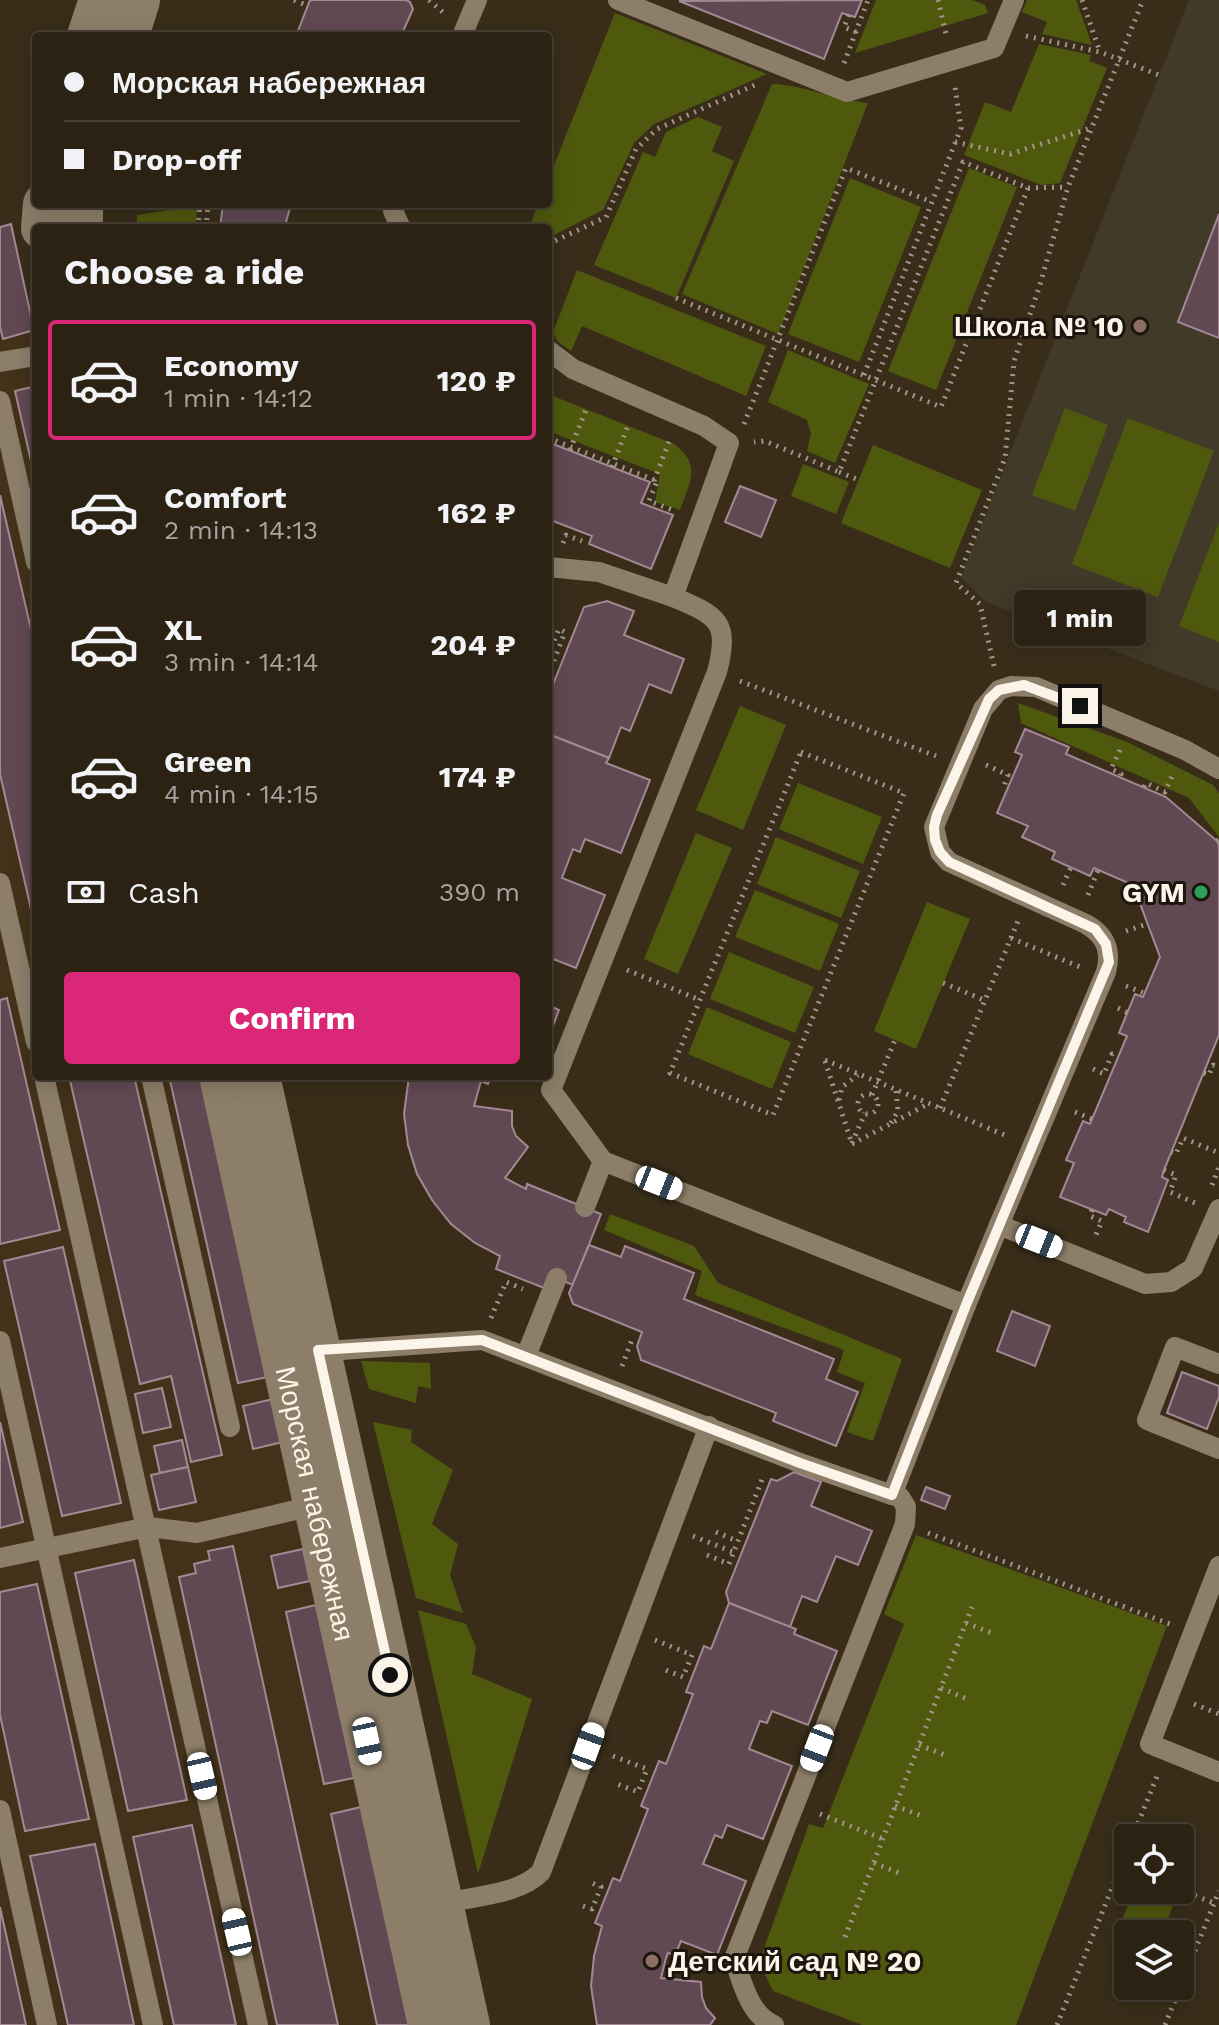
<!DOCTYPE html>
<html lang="en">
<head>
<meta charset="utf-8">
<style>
  body { margin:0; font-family:"Work Sans",sans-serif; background:#332a1d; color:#f1f3f6; height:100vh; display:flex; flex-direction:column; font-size:30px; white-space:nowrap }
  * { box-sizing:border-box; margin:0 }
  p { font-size:26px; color:#a6a4a0 }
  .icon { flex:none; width:44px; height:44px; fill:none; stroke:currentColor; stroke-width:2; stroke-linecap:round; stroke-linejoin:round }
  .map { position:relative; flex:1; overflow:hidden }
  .drawer { position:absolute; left:32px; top:224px; width:520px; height:856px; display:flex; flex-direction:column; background:#2b2214; border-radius:8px; box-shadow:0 4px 20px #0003,0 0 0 2px #473f34 }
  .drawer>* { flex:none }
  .guide { position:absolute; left:32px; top:32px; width:520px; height:176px; border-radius:8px; box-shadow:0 4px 20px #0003,0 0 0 2px #473f34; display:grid; align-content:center; height:176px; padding:0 32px; background:#2b2214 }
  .controls { position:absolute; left:1114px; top:1824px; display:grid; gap:16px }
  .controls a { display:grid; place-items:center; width:80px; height:80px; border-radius:8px; background:#2b2214; box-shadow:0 4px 20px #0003,0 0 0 2px #473f34; font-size:40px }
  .end { position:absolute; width:36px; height:36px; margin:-18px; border:10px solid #fcf4e8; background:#111; box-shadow:0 0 0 4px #111 }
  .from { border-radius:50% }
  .bubble { position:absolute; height:56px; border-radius:8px; background:#2b2214; box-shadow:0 4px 20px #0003,0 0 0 2px #473f34; font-size:26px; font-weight:700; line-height:56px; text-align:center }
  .car { position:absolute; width:24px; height:48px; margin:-24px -12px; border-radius:10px; box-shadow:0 0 6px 2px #0007; background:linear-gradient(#fff 24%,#345 0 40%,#fff 0 76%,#345 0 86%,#fff 0) }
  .guide b { display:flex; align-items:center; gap:28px; height:76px; font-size:30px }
  .guide b+b { border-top:2px solid #473f34 }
  .guide i { width:20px; height:20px; background:#f1f3f6 }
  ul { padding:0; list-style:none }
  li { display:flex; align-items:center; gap:24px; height:120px; margin:0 16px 12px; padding:0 16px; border:4px solid transparent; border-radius:8px }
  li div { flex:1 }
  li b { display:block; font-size:30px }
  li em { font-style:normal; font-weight:700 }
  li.active { border-color:#db2777 }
  li>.icon { width:72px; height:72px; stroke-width:1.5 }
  h2 { padding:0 32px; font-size:36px; line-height:96px }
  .pay { display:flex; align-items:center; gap:20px; height:88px; padding:0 32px; font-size:30px }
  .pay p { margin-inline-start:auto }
  .action { display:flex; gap:16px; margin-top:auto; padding:16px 32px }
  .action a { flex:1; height:92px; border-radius:8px; background:#db2777; color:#fff; font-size:32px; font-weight:700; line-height:92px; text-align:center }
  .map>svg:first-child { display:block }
  .built { fill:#433219 }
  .education { fill:#413a29 }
  .green { fill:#4f590e }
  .building { fill:#614953; stroke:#a38993; stroke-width:2 }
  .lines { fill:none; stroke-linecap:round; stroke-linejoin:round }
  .path { stroke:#a19788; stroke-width:5; stroke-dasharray:2 6; stroke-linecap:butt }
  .service { stroke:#8c7e69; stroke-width:20 }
  .tertiary { stroke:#8c7e69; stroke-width:44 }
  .route { stroke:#fcf4e8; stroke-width:10 }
  .education-dot { fill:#8d6e63; stroke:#1c160e; stroke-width:3 }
  .leisure-dot { fill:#2e9e5b; stroke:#1c160e; stroke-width:3 }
  .labels { text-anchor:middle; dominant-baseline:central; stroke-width:6; stroke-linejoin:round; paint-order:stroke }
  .poi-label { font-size:28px; font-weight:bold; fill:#fcf4e8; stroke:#1c160e; text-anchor:end }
  .street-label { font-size:28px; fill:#fcf4e8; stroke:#1c160e }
</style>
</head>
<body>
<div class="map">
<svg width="1219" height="2025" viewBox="0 0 1219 2025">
  <rect width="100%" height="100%" fill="#392d1a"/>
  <path class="built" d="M11,224L36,337V1076H200L410,2025H0V227Z"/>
  <path class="education" d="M1189,0H1219V691L986,602L961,577Z"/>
  <g class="green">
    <path d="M876,0H972L985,5L988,13L855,53Z"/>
    <path d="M1027,0H1076L1092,45L1042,34L1047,22L1022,12Z"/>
    <path d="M615,13L767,74L654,124L634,143L603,210L548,238V228H529L538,204H548V180Z"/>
    <path d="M1039,44L1091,55L1089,61L1107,68L1060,183L1041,185L964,155L985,102L1011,112Z"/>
    <path d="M772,84C805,85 835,100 868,103L778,334L682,294Z"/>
    <path d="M698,117L722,127L712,151L734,161L676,298L594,265L643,152L655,157L666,132Z"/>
    <path d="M969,168L1017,187L936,390L888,371Z"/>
    <path d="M850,178L921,207L859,362L788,334Z"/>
    <path d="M197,206L196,228H137V215Z"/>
    <path d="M577,270L766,346L746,396L582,326L571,351L558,342L553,332Z"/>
    <path d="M788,350L869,384L835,463L807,451L811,434L807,420L768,402Z"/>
    <path d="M548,394L674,444C702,465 690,482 680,510L655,502L660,474L548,431Z"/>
    <path d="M1065,408L1108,425L1075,511L1032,495Z"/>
    <path d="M1128,418L1214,451L1158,597L1072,564Z"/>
    <path d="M873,445L982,490L950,568L841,523Z"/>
    <path d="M803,464L849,482L836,514L791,496Z"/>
    <path d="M1219,523V642L1179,626Z"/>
    <path d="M1018,703L1127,742L1213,785L1219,793V837L1189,798L1021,723Z"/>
    <path d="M740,706L786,725L743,830L696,810Z"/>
    <path d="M798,783L882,817L863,864L779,829Z"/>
    <path d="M696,833L732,848L678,974L644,959Z"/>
    <path d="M776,837L860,871L841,918L757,884Z"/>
    <path d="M755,890L839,924L820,971L735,937Z"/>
    <path d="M927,902L970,919L916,1049L874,1031Z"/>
    <path d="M729,952L814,987L795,1033L710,999Z"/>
    <path d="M707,1007L791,1042L772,1089L688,1054Z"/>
    <path d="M610,1214L694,1246L718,1283L902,1359L873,1441L847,1432L865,1383L837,1372L844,1350L695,1295L702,1271L604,1230Z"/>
    <path d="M361,1361L430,1363L431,1389L418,1386L416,1403L369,1389Z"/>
    <path d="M373,1422L412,1430L411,1442L453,1470L432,1524L458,1544L450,1575L463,1613L416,1598Z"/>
    <path d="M916,1535L1167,1626L1016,2025H862L773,1991L759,1962L809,1824L823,1828L904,1624L884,1614Z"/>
    <path d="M418,1610L466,1624L476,1647L472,1674L532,1699L478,1874Z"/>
    <path d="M1134,1890H1179L1162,1934H1128V1943L1115,1938Z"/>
  </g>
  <g class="building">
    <path d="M310,0H406L410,2L413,9L401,36H296Z"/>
    <path d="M862,0L855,17L842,13L824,59L679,1Z"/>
    <path d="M223,204H291L285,226L304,228H220Z"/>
    <path d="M1219,214V338L1178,322Z"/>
    <path d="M11,224L34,330L3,339L0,327V227Z"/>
    <path d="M36,386V483L15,391Z"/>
    <path d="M548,442L650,482L641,503L673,515L651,569L589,544L592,536L548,519Z"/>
    <path d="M740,486L776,500L761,537L725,522Z"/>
    <path d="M0,495L36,651V931L0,774Z"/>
    <path d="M607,601L634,611L624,635L684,659L671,693L649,684L630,731L621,727L609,758L548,734V697L584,607Z"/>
    <path d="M1025,729L1069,747L1066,754L1166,797L1217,841L1219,846V1035L1164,1170L1162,1177L1168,1180L1148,1232L1124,1222L1126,1217L1109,1209L1106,1215L1060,1197L1074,1163L1066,1160L1083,1121L1090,1124L1127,1036L1119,1033L1135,994L1143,997L1160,957L1133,885L1094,868L1090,876L1052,859L1055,852L1022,837L1028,826L997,813L1022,755L1015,752Z"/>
    <path d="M548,734L609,758L606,763L650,780L621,853L585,839L580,852L573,849L562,878L605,895L576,968L548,957Z"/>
    <path d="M7,998L60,1230L0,1244V1000Z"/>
    <path d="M548,1005L559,1010L548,1039Z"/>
    <path d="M69,1076H134L222,1455L191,1462L171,1376L140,1384Z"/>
    <path d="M169,1076H202L268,1377L238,1383Z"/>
    <path d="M409,1076H491L488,1084L481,1081L474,1106L512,1111V1126L516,1136L528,1147L505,1178L526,1189L527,1184L601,1214L573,1285L549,1275L544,1288L496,1269L500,1256L475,1243L451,1224L432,1200L417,1174L408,1145L404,1114Z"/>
    <path d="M589,1245L621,1257L625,1246L694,1273L684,1299L834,1359L826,1379L858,1392L836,1446L773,1421L776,1413L641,1360L637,1346L642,1332L573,1304L569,1293Z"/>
    <path d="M63,1247L121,1503L62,1516L4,1261Z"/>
    <path d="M1012,1311L1050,1326L1035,1366L997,1351Z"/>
    <path d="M1182,1372L1219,1386V1397L1207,1429L1167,1413Z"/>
    <path d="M162,1388L171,1427L143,1433L135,1394Z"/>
    <path d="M273,1399L283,1442L253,1449L243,1406Z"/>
    <path d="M0,1422L23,1522L0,1528Z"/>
    <path d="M182,1440L188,1467L160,1473L154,1446Z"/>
    <path d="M188,1467L196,1502L159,1510L151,1475Z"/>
    <path d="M794,1472L821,1482L811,1506L872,1531L858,1565L836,1556L817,1602L802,1596L790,1627L729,1603L726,1592L771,1479L777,1481Z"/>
    <path d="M926,1487L950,1496L945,1509L921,1500Z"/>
    <path d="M233,1546L237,1564L338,2025H277L179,1577L196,1573L194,1564L210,1560L208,1551Z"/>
    <path d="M303,1549L310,1581L278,1588L271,1556Z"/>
    <path d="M134,1560L187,1800L128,1811L75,1573Z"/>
    <path d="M37,1584L89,1819L25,1831L0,1715V1592Z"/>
    <path d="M729,1603L796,1629L794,1634L837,1651L808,1725L772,1711L767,1723L760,1721L749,1749L792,1766L763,1839L727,1825L722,1838L715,1835L703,1864L746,1881L717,1955L681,1941L675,1955L668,1953L666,1958L661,1978L701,1982L702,1997L706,2008L715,2018L710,2025H597L591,1986L594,1956L602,1926L595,1923L613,1878L620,1881L648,1809L641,1806L659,1761L666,1764L693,1694L686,1692L704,1646L711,1649Z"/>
    <path d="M316,1605L354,1778L324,1784L286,1612Z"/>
    <path d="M361,1807L409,2025H377L331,1814Z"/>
    <path d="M192,1825L236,2025H174L133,1837Z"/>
    <path d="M95,1844L134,2025H68L30,1856Z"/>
    <path d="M0,1907L26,2025H0Z"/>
  </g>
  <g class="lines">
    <g class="path">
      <path d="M294,0L308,6"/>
      <path d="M429,0L445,14"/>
      <path d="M938,0L946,34"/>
      <path d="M1082,0L1100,52"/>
      <path d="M849,15L844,27L856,32"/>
      <path d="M1026,36L1100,52L1159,75"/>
      <path d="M844,63L868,0"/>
      <path d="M955,142L1010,154L1091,128"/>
      <path d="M1028,188L1068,187"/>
      <path d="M198,228L200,204"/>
      <path d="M206,228L208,204"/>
      <path d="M548,244L606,217L636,149L657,129L757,84"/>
      <path d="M676,298L941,407L1028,188L963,162L839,472L765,441L754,442"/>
      <path d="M864,375L961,128L955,87"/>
      <path d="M744,424L846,168L932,202"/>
      <path d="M548,438L657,481L649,501L675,511"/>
      <path d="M570,450L587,407"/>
      <path d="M612,467L629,423"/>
      <path d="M839,472L859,480"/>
      <path d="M654,481L670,439"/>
      <path d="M563,543L566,535L582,541"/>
      <path d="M548,625L550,626L548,631"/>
      <path d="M548,655L559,629L565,632L548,676"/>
      <path d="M994,666L980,604L956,583L1005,458L1014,361L1039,288L1068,187L1143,0"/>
      <path d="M740,681L936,756"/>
      <path d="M548,682L553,684"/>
      <path d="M1120,750L1111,769L1121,774L1120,777"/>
      <path d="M801,752L904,793L773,1115L670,1073Z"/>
      <path d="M986,765L1008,775L1004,786L1008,788"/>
      <path d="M1144,787L1146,783L1165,792L1174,772"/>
      <path d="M1217,841L1219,840"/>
      <path d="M1063,885L1071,867"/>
      <path d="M1088,895L1098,870"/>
      <path d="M1126,931L1147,924"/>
      <path d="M1011,938L1080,967"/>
      <path d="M627,970L700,1000"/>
      <path d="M943,983L984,1000"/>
      <path d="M1126,986L1144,993"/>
      <path d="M1118,1008L1128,1013"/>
      <path d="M825,1060L1007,1136"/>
      <path d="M825,1061L852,1144"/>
      <path d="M1093,1069L1104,1074L1112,1054L1118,1057"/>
      <path d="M1204,1073L1209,1075L1213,1065L1219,1067"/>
      <circle cx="868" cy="1104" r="10"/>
      <path d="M872,1095L895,1040"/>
      <path d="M839,1100L842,1087L858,1075"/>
      <path d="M940,1108L1018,921"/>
      <path d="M1075,1112L1092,1119"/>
      <path d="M891,1123L898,1111L896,1091"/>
      <path d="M852,1143L865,1113"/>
      <path d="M852,1144L928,1104"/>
      <path d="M1171,1152L1176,1154L1183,1138L1219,1153"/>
      <path d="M1164,1170L1176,1175L1170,1192L1195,1203"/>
      <path d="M1212,1185L1219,1167"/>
      <path d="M1092,1210L1090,1216L1102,1221L1095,1237"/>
      <path d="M491,1318L506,1282L523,1289"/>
      <path d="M622,1366L633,1337"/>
      <path d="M716,1532L737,1541"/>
      <path d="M928,1533L1170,1624"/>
      <path d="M693,1536L733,1552"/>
      <path d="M707,1555L729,1564L763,1477"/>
      <path d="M966,1623L992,1633"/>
      <path d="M655,1640L692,1655L683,1677L663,1669"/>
      <path d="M941,1688L967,1699"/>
      <path d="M1194,1704L1219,1714"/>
      <path d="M919,1745L945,1755"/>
      <path d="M613,1756L647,1769L638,1792L617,1784"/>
      <path d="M895,1806L922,1816"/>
      <path d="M820,1814L883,1839"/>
      <path d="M1132,1838L1158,1774"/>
      <path d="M874,1863L899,1873"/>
      <path d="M1180,1890L1214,1903"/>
      <path d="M583,1906L592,1909L601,1887L592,1883"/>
      <path d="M845,1937L972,1607"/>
      <path d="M1057,2025L1128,1848"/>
      <path d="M1165,2025L1219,1891"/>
    </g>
    <g class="service">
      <path d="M618,0L847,92L994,48L1014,0"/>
      <path d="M462,36L477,0"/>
      <path d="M396,204L393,211L401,228"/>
      <path d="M0,362L36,356"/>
      <path d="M0,401L36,562"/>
      <path d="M548,567L599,572L673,597"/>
      <path d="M1219,769L1185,750L1036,687L1011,686L999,690L983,709L934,827L940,852L949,862L1086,924C1105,935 1112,950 1106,972L999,1225L1145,1284L1171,1282L1193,1268L1219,1209"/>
      <path d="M0,883L36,1042"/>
      <path d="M44,1076L258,2025"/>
      <path d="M151,1076L230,1427"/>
      <path d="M585,1207L603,1161"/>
      <path d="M966,1305L999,1225"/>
      <path d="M0,1341L153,2025"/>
      <path d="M313,1352L482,1340L800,1463L892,1495L966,1305L603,1161L551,1090L717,672C730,621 718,616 673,597L729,443L704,426L573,369L548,350"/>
      <path d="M526,1356L557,1278"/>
      <path d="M1219,1364L1175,1347L1147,1420L1219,1449"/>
      <path d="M0,1558L148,1527L197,1533L321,1504"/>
      <path d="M1219,1566L1150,1744L1219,1772"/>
      <path d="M0,1810L47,2025"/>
      <path d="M437,1905C469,1896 518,1896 541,1872L709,1426"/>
      <path d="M774,2025C750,2016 742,1982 734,1959L905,1524L906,1507L900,1497L892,1495"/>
    </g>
    <g class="tertiary">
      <path d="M89,36L101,0"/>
      <path d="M127,36L138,0"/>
      <path d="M43,228L45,204"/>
      <path d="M81,228V204"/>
      <path id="s1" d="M221,1076L430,2025"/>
      <path d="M258,1076L468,2025"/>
    </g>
  </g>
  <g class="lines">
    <path class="route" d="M390,1675L318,1350L482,1340L800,1463L892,1495L966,1305L1109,962L1106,944L1095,929L949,862L940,852L935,840L934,827L937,815L989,699L999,690L1024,685L1080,706"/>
  </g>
  <g class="education-dot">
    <circle cx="1140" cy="326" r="8"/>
    <circle cx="652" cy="1961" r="8"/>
  </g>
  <circle class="leisure-dot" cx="1201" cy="892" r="8"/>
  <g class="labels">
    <g class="poi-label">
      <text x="1124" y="326">Школа № 10</text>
      <text x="1185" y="892">GYM</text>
      <text x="668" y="1961" text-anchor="start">Детский сад № 20</text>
    </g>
    <g class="street-label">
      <text stroke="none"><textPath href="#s1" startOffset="438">Морская набережная</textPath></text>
    </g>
  </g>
</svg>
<div class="controls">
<a><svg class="icon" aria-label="locate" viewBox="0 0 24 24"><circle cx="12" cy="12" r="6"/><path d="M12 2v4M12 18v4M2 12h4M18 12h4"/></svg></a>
<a><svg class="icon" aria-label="layers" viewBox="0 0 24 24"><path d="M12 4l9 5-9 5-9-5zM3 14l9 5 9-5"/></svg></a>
</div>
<i class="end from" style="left:390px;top:1675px"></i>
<i class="end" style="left:1080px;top:706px"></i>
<div class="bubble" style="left:1014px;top:590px;width:132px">1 min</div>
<i class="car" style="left:659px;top:1183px;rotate:112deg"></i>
<i class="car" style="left:1039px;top:1241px;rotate:112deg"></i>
<i class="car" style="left:367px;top:1741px;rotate:168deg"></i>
<i class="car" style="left:588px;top:1746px;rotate:20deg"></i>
<i class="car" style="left:817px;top:1748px;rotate:201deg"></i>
<i class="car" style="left:202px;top:1776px;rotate:167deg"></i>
<i class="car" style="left:237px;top:1932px;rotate:347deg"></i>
<div class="guide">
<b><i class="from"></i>Морская набережная</b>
<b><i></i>Drop-off</b>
</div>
<section class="drawer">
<h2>Choose a ride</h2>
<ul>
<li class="active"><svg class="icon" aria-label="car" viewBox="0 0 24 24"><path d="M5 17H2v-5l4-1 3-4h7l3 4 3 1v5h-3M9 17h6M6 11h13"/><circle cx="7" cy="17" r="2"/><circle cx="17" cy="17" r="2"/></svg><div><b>Economy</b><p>1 min · 14:12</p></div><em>120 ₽</em></li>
<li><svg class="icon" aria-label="car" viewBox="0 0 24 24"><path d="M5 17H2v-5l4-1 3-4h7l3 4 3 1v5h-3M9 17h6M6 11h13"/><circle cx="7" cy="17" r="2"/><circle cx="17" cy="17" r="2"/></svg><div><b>Comfort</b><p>2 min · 14:13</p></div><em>162 ₽</em></li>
<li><svg class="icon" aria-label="car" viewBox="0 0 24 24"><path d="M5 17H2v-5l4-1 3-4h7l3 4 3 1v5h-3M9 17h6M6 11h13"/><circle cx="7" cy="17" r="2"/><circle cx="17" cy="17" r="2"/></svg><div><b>XL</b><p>3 min · 14:14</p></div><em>204 ₽</em></li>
<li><svg class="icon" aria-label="car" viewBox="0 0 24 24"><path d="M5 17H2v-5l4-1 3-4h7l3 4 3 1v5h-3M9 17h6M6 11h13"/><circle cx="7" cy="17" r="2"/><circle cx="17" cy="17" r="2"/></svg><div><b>Green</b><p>4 min · 14:15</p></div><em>174 ₽</em></li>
</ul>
<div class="pay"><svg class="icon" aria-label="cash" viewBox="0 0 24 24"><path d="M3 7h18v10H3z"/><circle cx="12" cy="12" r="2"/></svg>Cash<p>390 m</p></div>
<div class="action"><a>Confirm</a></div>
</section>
</div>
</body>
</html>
